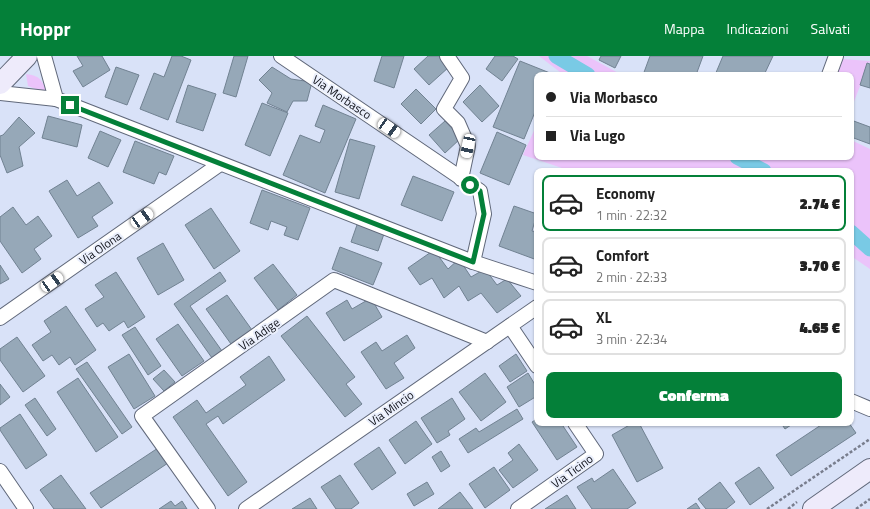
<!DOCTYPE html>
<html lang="it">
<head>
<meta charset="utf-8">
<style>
  body { margin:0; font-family:"Titillium Web",sans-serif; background:#f2f2f2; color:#222; height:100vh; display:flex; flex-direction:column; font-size:15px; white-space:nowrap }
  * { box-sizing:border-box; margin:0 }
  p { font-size:13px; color:#767676 }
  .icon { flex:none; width:22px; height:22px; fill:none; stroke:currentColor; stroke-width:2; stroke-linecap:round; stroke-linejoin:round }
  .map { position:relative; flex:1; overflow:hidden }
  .panel { position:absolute; left:534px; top:112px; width:320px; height:258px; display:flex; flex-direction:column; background:#fff; border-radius:8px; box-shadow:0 1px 3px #0004 }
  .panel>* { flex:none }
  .top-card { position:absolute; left:534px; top:16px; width:320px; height:88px; border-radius:8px; box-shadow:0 1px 3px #0004; display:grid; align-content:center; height:88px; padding:0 12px; background:#fff }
  .end { position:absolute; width:18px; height:18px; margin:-9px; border:5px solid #048039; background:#fff; box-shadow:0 0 0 2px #fff }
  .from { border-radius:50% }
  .car { position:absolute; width:12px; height:24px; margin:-12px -6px; border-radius:5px; box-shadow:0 0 3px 1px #0007; background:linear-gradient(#fff 24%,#345 0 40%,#fff 0 76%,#345 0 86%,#fff 0) }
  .top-card b { display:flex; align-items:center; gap:14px; height:38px; font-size:15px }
  .top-card b+b { border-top:1px solid #e0e0e0 }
  .top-card i { width:10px; height:10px; background:#222 }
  ul { padding:7px 0 0; list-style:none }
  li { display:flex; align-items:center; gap:12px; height:56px; margin:0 8px 6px; padding:0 4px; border:2px solid #e0e0e0; border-radius:8px }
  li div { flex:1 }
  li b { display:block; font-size:15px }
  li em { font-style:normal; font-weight:800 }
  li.selected { border-color:#048039 }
  li>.icon { width:36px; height:36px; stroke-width:1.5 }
  .button { display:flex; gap:8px; margin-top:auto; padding:8px 12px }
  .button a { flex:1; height:46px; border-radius:8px; background:#048039; color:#fff; font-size:16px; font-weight:800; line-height:46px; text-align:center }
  header { display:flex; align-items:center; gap:24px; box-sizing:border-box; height:56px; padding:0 20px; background:#048039; color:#fff }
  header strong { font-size:19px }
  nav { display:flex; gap:22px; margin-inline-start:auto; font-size:14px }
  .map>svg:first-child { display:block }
  .green { fill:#ebc3fa }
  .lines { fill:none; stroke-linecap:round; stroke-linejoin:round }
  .canal { stroke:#79cae5; stroke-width:15 }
  .building { fill:#96a8b8; stroke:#718292 }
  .street-casing { stroke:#60687a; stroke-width:16 }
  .secondary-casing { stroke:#60687a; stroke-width:22 }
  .path { stroke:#787d8d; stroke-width:2.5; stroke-dasharray:3 2; stroke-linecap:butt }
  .street { stroke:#fff; stroke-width:14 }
  .secondary { stroke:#eeebfb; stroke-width:20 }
  .route { stroke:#048039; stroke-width:5 }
  .labels { text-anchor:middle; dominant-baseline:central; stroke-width:4; stroke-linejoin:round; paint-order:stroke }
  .street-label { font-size:12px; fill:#0e1018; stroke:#eaeffc }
</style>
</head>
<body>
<header>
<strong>Hoppr</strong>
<nav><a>Mappa</a><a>Indicazioni</a><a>Salvati</a></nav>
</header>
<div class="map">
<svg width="870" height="453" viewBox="0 0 870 453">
  <rect width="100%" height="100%" fill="#d9e2f8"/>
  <g class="green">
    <path d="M539,0H587L622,19H559L560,16Z"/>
    <path d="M828,2L870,5L851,53V19H825Z"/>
    <path d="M26,18C40,20 41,23 47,35H41L28,30Z"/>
    <path d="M537,68V101H851V84L870,93V213L851,200V115H571L523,99Z"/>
  </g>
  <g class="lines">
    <g class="canal">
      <path d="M556,0L588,19"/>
      <path d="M737,101L764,115"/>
      <path d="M851,176L870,193"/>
    </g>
  </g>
  <g class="building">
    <path d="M77,0H102L110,14L83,31L73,15L83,10Z"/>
    <path d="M172,0H181L191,4L168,64L140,53L154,17L164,21Z"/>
    <path d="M234,0H248L236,41L223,37Z"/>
    <path d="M382,0H404L394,32L374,25Z"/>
    <path d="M428,0H439L449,11L429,29L414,13Z"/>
    <path d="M495,0H513L518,3L502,25L486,13Z"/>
    <path d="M601,0H621L615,12L599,4Z"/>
    <path d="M650,0H703L696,19H643Z"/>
    <path d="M723,0H773L764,19H715Z"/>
    <path d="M520,5L550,17V19H537V51L524,83L493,71Z"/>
    <path d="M867,7L870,8V32L860,29Z"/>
    <path d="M116,11L139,19L127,49L105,41Z"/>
    <path d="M272,11L291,23L312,26L307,45H293L287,56L267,47L272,37L259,24Z"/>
    <path d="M188,29L216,38L203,75L176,66Z"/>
    <path d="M480,29L499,50L482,66L463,46Z"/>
    <path d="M416,33L436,53L421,68L401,48Z"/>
    <path d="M262,47L288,57L270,100L245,89Z"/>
    <path d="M323,49L356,63L325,137L283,119L300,79L320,87L325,74L315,70Z"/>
    <path d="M48,60L82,69L77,91L42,82Z"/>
    <path d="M19,61L35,77L19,91L23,110L7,117L0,99V80L3,79Z"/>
    <path d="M851,64L870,71V88L851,81Z"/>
    <path d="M445,65L461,82L445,97L429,79Z"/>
    <path d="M100,75L121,84L108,111L88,102Z"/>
    <path d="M497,76L526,89L509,129L480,117Z"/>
    <path d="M350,83L375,90L359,143L335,136Z"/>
    <path d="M135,85L174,100L166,119L159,116L154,128L123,116Z"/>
    <path d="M413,120L454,136L442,165L401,149Z"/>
    <path d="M67,124L77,140L99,126L113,147L92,161L98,170L78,182L49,135Z"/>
    <path d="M262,134L310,152L298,184L284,179L287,171L271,165L268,174L250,167Z"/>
    <path d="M514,150L537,158L532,175L537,176V204L499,190Z"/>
    <path d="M13,151L26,169L38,160L52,180L34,193L41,203L22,217L0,185V161Z"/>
    <path d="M211,152L240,195L214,213L185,169Z"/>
    <path d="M358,166L385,175L378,195L351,186Z"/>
    <path d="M163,187L184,224L158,239L137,202Z"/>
    <path d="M340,191L382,207L373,229L332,213Z"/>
    <path d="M434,194L448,213L459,203L471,221L485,213L497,229L507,223L521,240L497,257L481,237L468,245L459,230L444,242L432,222L420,229L408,212Z"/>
    <path d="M273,208L297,239L278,254L254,222Z"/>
    <path d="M0,209L9,223L0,228Z"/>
    <path d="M116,216L145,261L128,272L124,265L109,275L103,267L97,271L85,253L104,241L95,229Z"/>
    <path d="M220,216L226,225L190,250L222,295L212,302L174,248Z"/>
    <path d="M227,239L252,274L231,288L206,253Z"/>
    <path d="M371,242L382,261L344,285L326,257L347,244L352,253Z"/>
    <path d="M66,250L96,294L75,309L70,301L59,309L52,299L43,305L32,289L51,276L44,265Z"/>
    <path d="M307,260L355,321L346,328L362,348L345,361L281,280Z"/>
    <path d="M178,268L204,305L182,320L156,283Z"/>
    <path d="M135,271L161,310L148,319L122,279Z"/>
    <path d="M407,279L415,292L394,307L404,322L386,333L361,296L376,286L382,295Z"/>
    <path d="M17,281L45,320L23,336L0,304V293Z"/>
    <path d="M129,298L155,340L134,353L108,311Z"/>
    <path d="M516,298L527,315L510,326L499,310Z"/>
    <path d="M269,300L285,324L223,368L218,360L206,368L247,426L228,440L173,361L197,344L206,357L246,329L240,321Z"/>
    <path d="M87,306L132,371L122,378L76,313Z"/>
    <path d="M164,314L175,326L164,335L153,323Z"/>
    <path d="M485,317L506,346L481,365L459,336Z"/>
    <path d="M528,317L537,332V340L519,351L507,331Z"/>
    <path d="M78,322L118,381L96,396L57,336Z"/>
    <path d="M0,328L10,341L0,349Z"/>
    <path d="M35,342L56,373L47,380L25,349Z"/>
    <path d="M452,342L465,363L448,375L450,379L437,387L421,362Z"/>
    <path d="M517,353L523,363L468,397L459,383L476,372L479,376Z"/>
    <path d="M20,358L47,399L26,413L0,374V372Z"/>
    <path d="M537,363V367H561L577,391L557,404L532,366Z"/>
    <path d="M416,365L432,388L405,408L389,384Z"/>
    <path d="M633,367H639L663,412L637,426L612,379Z"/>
    <path d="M781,367H794L785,373Z"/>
    <path d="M824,367H849L856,377L791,420L776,399Z"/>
    <path d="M519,388L538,414L513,432L499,414L513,404L508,397Z"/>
    <path d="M379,391L396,417L372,434L354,408Z"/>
    <path d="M158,392L168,407L101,452L90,437Z"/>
    <path d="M441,395L450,410L441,416L432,401Z"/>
    <path d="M494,411L510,434L485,452L469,428Z"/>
    <path d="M759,411L774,432L750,449L735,427Z"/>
    <path d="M613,413L636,447L627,453H592L577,431L592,422L594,426Z"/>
    <path d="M61,419L86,453H54L40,434Z"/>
    <path d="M340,419L359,447L351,453H336L321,431Z"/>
    <path d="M427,426L434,438L414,450L407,438Z"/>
    <path d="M720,426L735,446L726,453H706L698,443Z"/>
    <path d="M460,436L473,453H438Z"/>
    <path d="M567,439L576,453H545Z"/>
    <path d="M310,442L317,453H292Z"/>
    <path d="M171,445L175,450L182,445L187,453H159Z"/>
    <path d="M696,447L700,453H687Z"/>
  </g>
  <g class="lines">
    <g class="street-casing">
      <g id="street">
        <path d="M44,0L56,43L473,206L537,227"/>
        <path d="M281,0L480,135L484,158L473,206"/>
        <path d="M447,0L462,22L444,53L458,67L468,90L461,123"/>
        <path d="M829,19L836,0"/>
        <path d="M0,37L56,43"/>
        <path d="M0,262L220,108"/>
        <path d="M510,270L537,310"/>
        <path d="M851,345L870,353"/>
        <path d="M0,415L26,453"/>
        <path d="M208,453L142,360L334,224L487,286"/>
        <path d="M246,453L537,251"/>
        <path d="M518,453L596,398L575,367"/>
      </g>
    </g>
    <g class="secondary-casing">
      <g id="secondary">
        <path d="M0,28L27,0"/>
        <path d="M813,453L870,413"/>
      </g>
    </g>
    <g class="path">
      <path d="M767,453L870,383"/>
      <path d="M788,453L797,446"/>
      <path d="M856,453L870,443"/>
    </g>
    <use href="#street" class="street"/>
    <use href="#secondary" class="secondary"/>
  </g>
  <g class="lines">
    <path class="route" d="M70,49L473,206L484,158L480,135L470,129"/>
  </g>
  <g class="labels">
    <g class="street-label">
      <text transform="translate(342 41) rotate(34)">Via Morbasco</text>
      <text transform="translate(100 192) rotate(-35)">Via Olona</text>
      <text transform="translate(259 278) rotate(-35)">Via Adige</text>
      <text transform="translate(391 352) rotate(-35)">Via Mincio</text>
      <text transform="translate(572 415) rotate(-36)">Via Ticino</text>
    </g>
  </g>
</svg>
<i class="end from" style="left:470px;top:129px"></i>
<i class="end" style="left:70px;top:49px"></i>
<i class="car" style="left:389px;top:72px;rotate:125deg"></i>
<i class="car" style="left:468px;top:90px;rotate:192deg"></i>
<i class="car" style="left:142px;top:162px;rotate:55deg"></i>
<i class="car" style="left:52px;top:226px;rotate:55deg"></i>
<div class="top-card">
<b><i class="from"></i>Via Morbasco</b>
<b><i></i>Via Lugo</b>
</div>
<section class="panel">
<ul>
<li class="selected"><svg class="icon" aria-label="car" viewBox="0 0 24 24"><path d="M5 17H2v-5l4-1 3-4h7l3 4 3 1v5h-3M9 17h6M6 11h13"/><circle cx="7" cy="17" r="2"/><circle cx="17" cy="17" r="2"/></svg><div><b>Economy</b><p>1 min · 22:32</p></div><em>2.74 €</em></li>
<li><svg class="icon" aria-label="car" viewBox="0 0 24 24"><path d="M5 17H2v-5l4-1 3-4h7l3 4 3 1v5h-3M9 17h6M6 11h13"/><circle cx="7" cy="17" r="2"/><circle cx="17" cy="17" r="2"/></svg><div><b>Comfort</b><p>2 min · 22:33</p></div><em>3.70 €</em></li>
<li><svg class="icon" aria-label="car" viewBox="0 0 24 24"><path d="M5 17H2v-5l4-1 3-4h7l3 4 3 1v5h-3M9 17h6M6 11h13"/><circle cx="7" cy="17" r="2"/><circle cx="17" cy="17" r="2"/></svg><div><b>XL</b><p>3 min · 22:34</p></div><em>4.65 €</em></li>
</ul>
<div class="button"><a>Conferma</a></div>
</section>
</div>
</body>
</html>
